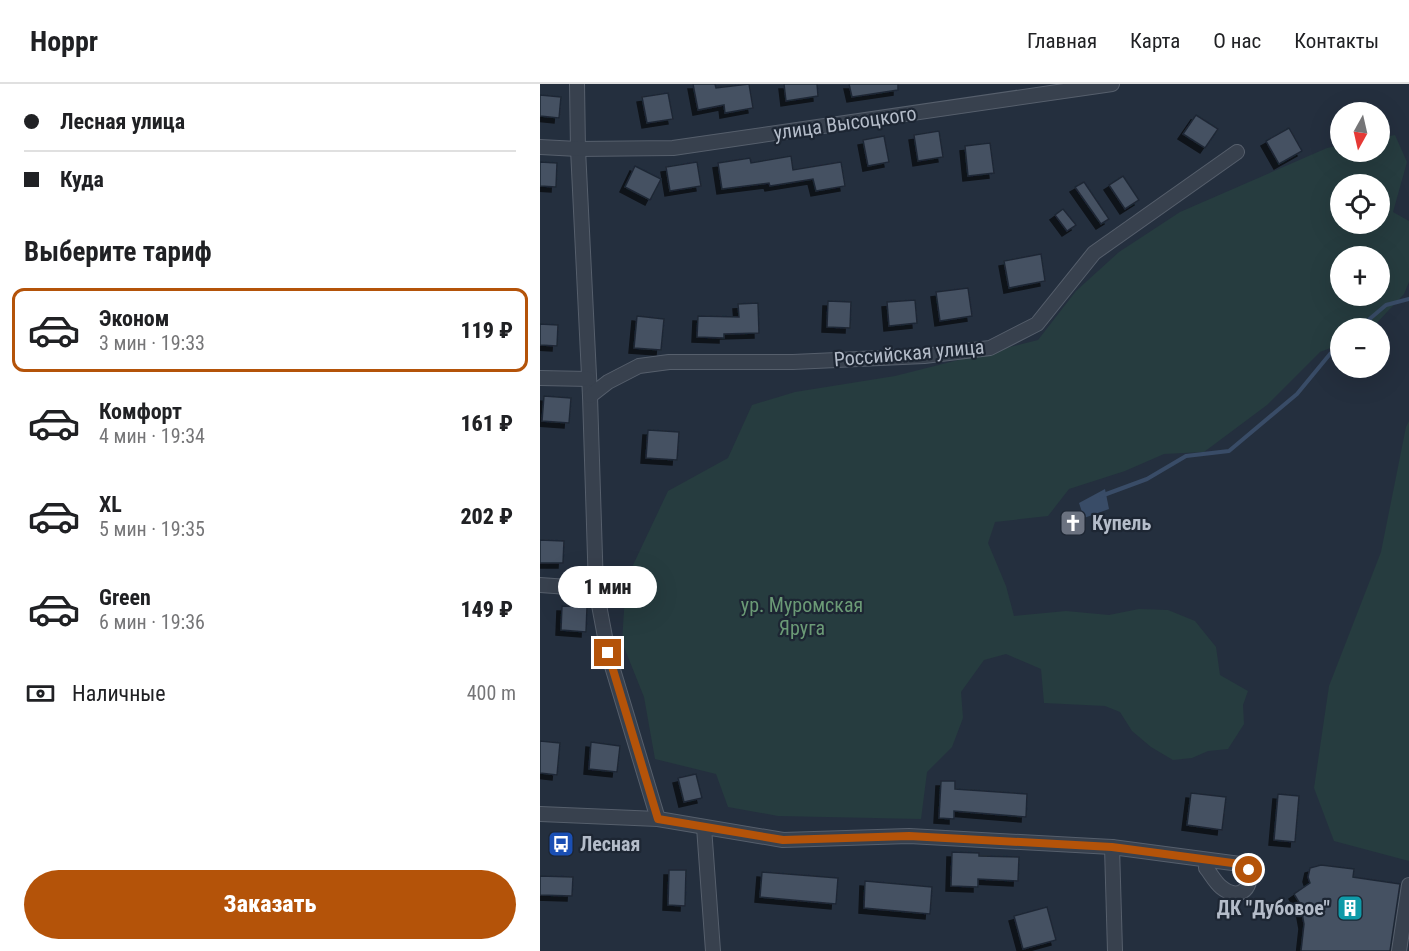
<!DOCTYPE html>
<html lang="ru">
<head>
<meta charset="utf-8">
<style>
  body { margin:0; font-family:"Roboto Condensed",sans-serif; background:#f6f6f6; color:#202124; height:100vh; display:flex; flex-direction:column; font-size:22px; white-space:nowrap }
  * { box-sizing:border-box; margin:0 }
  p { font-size:20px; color:#757577 }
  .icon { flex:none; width:33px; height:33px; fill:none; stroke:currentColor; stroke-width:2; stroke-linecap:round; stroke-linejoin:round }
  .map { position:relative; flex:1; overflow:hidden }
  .details { display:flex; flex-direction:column; background:#fff; width:540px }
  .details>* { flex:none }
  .hud { display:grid; align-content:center; height:132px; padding:0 24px; background:#fff }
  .needle { width:39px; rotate:188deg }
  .controls { position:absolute; left:790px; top:18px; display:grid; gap:12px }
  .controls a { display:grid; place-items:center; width:60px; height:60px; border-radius:50%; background:#fff; box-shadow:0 6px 24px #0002; font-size:30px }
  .end { position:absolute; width:27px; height:27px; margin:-14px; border:8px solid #b45309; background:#fff; box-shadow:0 0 0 3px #fff }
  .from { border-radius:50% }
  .bubble { position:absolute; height:42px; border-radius:21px; background:#fff; box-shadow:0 6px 24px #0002; font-size:20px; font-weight:800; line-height:42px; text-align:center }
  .hud b { display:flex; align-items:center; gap:21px; height:57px; font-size:22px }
  .hud b+b { border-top:2px solid #e0e0e0 }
  .hud i { width:15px; height:15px; background:#202124 }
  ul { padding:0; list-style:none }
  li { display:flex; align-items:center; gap:18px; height:84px; margin:0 12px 9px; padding:0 12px; border:3px solid transparent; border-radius:12px }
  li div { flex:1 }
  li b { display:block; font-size:22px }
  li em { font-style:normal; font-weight:800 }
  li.on { border-color:#b45309 }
  li>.icon { width:54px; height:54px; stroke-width:1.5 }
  h2 { padding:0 24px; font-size:27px; line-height:72px }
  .pay { display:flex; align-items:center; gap:15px; height:66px; padding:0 24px; font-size:22px }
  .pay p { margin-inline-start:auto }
  .cta { display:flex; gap:12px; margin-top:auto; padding:12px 24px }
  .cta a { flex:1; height:69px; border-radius:36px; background:#b45309; color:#fff; font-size:24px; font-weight:800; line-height:69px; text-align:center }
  header { display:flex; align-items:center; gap:36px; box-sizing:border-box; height:84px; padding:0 30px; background:#fff; border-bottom:2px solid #e0e0e0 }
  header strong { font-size:28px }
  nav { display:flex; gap:33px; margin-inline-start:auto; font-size:21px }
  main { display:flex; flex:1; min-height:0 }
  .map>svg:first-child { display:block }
  .green { fill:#263c3f; fill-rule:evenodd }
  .water { fill:#394c67 }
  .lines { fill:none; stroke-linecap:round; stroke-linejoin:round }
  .stream { stroke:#394c67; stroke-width:4 }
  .building { fill:#455162; stroke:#1f2835; stroke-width:1.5; filter:url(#shadow) }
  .minor-casing { stroke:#565f6c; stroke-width:16 }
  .minor { stroke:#38414e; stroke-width:14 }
  .route { stroke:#b45309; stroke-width:8 }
  .labels { text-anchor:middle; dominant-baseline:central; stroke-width:4.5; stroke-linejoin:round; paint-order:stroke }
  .street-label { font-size:20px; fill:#b4bcc9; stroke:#1d2633 }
  .poi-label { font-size:20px; font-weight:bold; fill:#b4bcc9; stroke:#1d2633; text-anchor:start }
  .park-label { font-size:20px; fill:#6b9a76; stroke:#1d2633 }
</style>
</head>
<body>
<header>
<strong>Hoppr</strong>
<nav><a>Главная</a><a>Карта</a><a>О нас</a><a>Контакты</a></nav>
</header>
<main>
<section class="details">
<div class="hud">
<b><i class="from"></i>Лесная улица</b>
<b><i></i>Куда</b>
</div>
<h2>Выберите тариф</h2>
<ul>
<li class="on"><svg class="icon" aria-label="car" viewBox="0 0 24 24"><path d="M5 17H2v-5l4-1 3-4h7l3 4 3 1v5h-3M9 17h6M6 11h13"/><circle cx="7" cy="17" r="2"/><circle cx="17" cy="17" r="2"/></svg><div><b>Эконом</b><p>3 мин · 19:33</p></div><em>119 ₽</em></li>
<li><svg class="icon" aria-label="car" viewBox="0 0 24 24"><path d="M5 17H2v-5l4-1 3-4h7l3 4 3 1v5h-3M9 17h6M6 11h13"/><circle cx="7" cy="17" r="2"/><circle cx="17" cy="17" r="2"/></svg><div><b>Комфорт</b><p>4 мин · 19:34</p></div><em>161 ₽</em></li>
<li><svg class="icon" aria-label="car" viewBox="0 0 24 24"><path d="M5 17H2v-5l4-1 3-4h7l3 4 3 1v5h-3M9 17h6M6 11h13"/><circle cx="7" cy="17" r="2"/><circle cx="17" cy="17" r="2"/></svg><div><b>XL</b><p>5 мин · 19:35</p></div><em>202 ₽</em></li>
<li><svg class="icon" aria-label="car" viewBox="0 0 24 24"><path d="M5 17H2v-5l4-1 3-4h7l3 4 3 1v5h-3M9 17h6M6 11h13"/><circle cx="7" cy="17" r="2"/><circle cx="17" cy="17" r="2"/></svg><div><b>Green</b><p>6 мин · 19:36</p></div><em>149 ₽</em></li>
</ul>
<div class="pay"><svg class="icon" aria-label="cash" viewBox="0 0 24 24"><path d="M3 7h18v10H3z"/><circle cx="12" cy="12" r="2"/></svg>Наличные<p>400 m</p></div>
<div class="cta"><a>Заказать</a></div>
</section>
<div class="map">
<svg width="869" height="867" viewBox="0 0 869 867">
  <defs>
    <filter id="shadow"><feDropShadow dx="-5" dy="5" stdDeviation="0" flood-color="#0009"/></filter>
  </defs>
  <rect width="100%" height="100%" fill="#242f3e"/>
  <g class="green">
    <path d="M855,51L867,78L853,128L869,137V198L864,210L832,244H801V260L780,268L727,321L664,368L624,370L585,387L529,405L508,432L455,438L448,459L466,502L474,532L526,527L569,531L599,525L628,526L655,537L676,563L680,591L708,607L703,621L704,640L688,665L668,667L652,674L633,676L611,663L592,647L580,628L565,622L504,619L501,585L466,570L444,576L421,608L423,634L412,663L387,688L381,735L238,732L188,723L176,690L115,675L104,613L82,558L86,496L128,407L188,374L212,321L255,308L355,292L498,256L536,207L579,168L640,128L787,64L801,61V68H840V54ZM801,100H840V140H801ZM801,172H840V212H801Z"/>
    <path d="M869,337V777L794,757L774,704L789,602L841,468L866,343Z"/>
  </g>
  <path class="water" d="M565,405L569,425L544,434L539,419Z"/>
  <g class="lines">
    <g class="stream">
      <path d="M819,244L846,221L869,215"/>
      <path d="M561,412L607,395L646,372L689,367L757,310L790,270L801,260"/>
    </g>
  </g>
  <g class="building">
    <path d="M153,0H175L176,4L209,0L213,24L185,29L184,21L158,26Z"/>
    <path d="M244,0H277L278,12L246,17Z"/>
    <path d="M309,0H358V6L312,13Z"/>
    <path d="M128,9L133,35L107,39L102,13Z"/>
    <path d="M0,11L21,13L19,34L0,32Z"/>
    <path d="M656,31L678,45L665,64L643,50Z"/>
    <path d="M749,44L762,67L739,80L726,57Z"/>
    <path d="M399,47L403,73L378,77L374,51Z"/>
    <path d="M344,52L349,78L328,82L323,56Z"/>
    <path d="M450,59L454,89L428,92L425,62Z"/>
    <path d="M251,72L253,86L301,78L305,102L276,107L273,95L230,102L229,99L182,105L178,79L210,74L211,79Z"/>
    <path d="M0,78L17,79L16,103L0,102Z"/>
    <path d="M157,78L161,102L130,107L126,83Z"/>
    <path d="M95,82L121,95L110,116L85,103Z"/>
    <path d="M583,92L599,116L585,125L569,101Z"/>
    <path d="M544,98L569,135L561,140L535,103Z"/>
    <path d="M523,125L536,141L527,147L515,131Z"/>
    <path d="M501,170L505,197L469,204L464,177Z"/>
    <path d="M428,204L432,232L400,237L396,208Z"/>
    <path d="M375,216L377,239L349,242L347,218Z"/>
    <path d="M288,217L311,218L310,244L287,243Z"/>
    <path d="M218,219L219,249L184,250V254L157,253L158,232L199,233L198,220Z"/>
    <path d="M97,232L124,235L121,266L94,264Z"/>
    <path d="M0,240L18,241L17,262L0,261Z"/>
    <path d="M4,312L31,314L29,339L2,337Z"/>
    <path d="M108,346L139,348L137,376L106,374Z"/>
    <path d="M0,456L24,457L23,479H0Z"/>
    <path d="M22,522L47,523L46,548L21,546Z"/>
    <path d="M0,657L20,659L17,691L0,689Z"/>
    <path d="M51,658L80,662L77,688L49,685Z"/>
    <path d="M156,690L162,714L144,718L138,694Z"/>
    <path d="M401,697H415V705L487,710L486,733L414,727V735L399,734Z"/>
    <path d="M651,709L686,713L682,746L647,741Z"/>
    <path d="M738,710L759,712L755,758L734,756Z"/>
    <path d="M412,768L439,769V772L479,773L478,797L438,795V803L411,802Z"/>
    <path d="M781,781L814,785L813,793L860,800L850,867H761L764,840L762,829L759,818L754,810L770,799L768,793L770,784Z"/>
    <path d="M129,786H146L145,822L128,821Z"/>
    <path d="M222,788L298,794L296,820L220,813Z"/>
    <path d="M0,792L33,793L32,812L0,811Z"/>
    <path d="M325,797L392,803L390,830L324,824Z"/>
    <path d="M507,823L516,856L483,865L474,832Z"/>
  </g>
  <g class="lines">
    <g class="minor-casing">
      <g id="minor">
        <path d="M37,0L38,65L50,312L56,505L68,569L118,735"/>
        <path d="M0,63L38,65L133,64L572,0"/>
        <path d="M0,294L49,295"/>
        <path d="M50,312L68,298L99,282L129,278H253L384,272L450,264L497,240L554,169L697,68"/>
        <path d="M0,501L56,505"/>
        <path d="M0,730L118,735L243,756L369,752L572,763L700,780L709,786C713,806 698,817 681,803C675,798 671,790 666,784L667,776"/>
        <path d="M164,743L173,867"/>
        <path d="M572,763L575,867"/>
        <path d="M859,867L869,801"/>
      </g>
    </g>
    <use href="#minor" class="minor"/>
  </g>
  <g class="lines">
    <path class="route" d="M68,569L118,735L243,756L369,752L572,763L700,780L709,786"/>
  </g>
  <defs>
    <g id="church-square" transform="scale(1.35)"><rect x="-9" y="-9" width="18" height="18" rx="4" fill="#6b7280" stroke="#1d2633"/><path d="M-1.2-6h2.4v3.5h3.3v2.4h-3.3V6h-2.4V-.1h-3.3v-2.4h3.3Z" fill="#fff"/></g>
    <g id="bus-square" transform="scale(1.35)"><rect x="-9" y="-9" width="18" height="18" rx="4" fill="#1a4fb4" stroke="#1d2633"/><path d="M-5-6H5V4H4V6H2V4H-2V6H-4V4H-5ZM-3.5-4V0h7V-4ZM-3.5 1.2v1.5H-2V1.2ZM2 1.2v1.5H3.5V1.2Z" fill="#fff"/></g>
    <g id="building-square" transform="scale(1.35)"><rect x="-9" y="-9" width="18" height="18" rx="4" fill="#0f9aa8" stroke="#1d2633"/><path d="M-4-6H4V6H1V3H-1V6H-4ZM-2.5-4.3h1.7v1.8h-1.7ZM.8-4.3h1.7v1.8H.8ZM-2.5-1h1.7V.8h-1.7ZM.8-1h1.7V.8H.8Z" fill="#fff"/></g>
  </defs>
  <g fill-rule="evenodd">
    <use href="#church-square" x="533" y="439"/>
    <use href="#bus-square" x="21" y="760"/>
    <use href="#building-square" x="810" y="824"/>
  </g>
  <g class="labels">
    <g class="street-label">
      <text transform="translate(305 39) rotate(-8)">улица Высоцкого</text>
      <text transform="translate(369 269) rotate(-5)">Российская улица</text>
    </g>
    <g class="poi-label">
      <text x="552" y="439">Купель</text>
      <text x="40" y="760">Лесная</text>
      <text x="790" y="824" text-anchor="end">ДК "Дубовое"</text>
    </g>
    <g class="park-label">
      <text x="262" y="521">ур. Муромская<tspan x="262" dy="23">Яруга</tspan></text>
    </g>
  </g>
</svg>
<div class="controls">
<a><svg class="needle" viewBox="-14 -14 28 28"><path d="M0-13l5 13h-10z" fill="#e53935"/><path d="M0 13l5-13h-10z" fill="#757577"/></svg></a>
<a><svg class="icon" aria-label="locate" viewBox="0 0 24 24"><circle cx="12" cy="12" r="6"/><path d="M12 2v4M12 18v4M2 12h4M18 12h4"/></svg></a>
<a>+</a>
<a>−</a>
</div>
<i class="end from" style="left:709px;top:786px"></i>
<i class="end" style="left:68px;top:569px"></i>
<div class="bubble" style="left:18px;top:482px;width:99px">1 мин</div>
</div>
</main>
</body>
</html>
